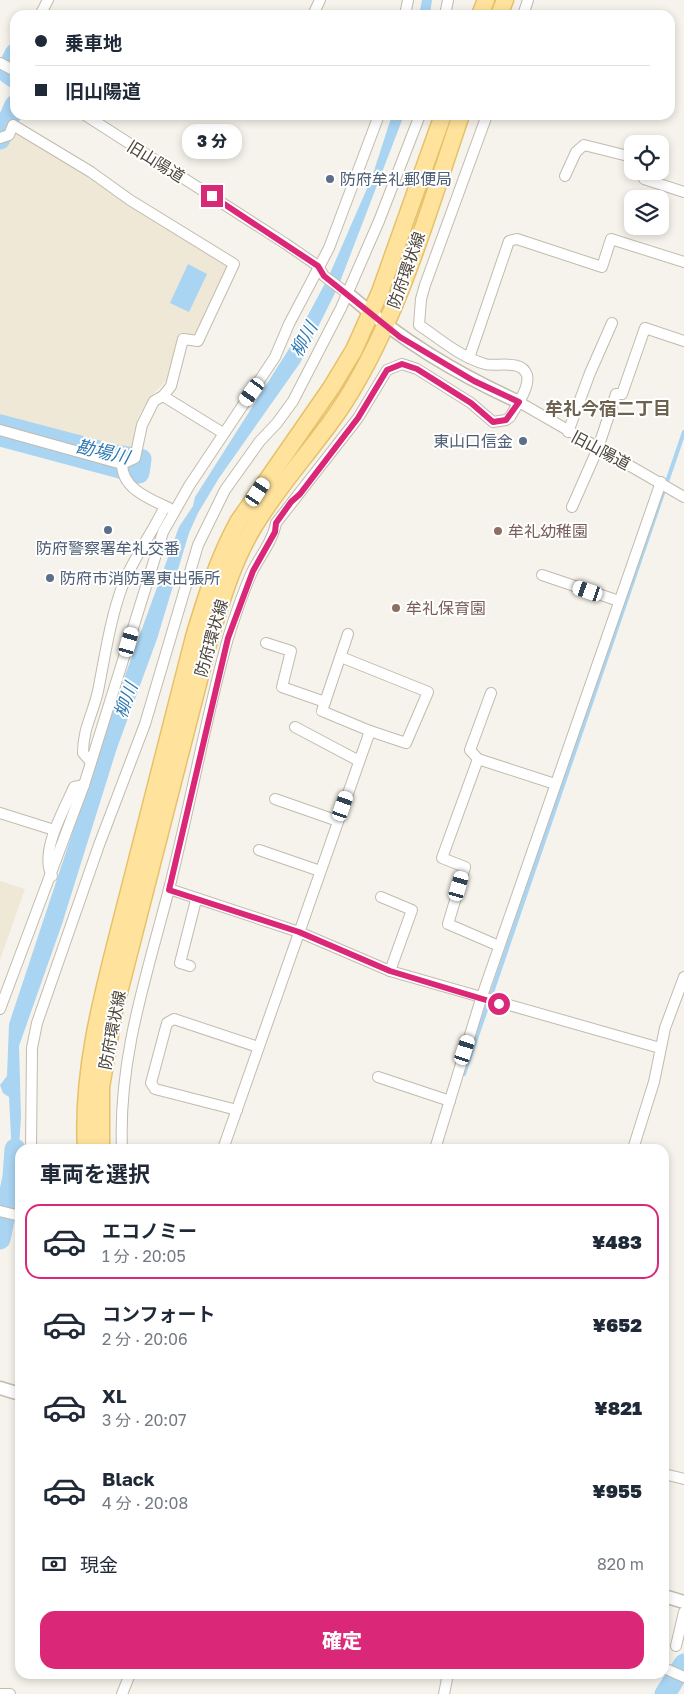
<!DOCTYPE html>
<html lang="ja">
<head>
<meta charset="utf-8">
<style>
  body { margin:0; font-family:"Golos Text","Noto Sans JP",sans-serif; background:#f2f2f3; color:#1f2937; height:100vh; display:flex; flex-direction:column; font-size:19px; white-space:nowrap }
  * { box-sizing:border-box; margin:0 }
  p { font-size:16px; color:#747a83 }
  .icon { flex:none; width:28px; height:28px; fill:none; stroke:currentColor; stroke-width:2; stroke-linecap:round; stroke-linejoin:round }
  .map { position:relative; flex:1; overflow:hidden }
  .sheet { position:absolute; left:15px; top:1144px; width:654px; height:535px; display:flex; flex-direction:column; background:#fff; border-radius:15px; box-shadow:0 2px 8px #0003 }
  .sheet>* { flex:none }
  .guide { position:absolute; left:10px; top:10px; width:665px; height:110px; border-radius:15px; box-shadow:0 2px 8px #0003; display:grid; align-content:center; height:110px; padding:0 25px; background:#fff }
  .buttons { position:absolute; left:624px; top:135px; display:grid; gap:10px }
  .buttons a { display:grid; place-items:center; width:45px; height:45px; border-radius:10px; background:#fff; box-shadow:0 2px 8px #0003; font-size:25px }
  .end { position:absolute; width:22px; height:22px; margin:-11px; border:6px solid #db2777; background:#fff; box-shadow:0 0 0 2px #fff }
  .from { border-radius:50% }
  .bubble { position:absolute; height:35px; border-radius:15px; background:#fff; box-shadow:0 2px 8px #0003; font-size:16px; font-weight:800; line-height:35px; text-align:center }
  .car { position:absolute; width:15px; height:30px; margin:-15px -8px; border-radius:6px; box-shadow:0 0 4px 1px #0007; background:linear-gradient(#fff 24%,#345 0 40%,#fff 0 76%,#345 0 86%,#fff 0) }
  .guide b { display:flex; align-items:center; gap:18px; height:48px; font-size:19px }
  .guide b+b { border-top:1px solid #e0e1e3 }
  .guide i { width:12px; height:12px; background:#1f2937 }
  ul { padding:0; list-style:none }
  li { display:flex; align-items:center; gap:15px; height:75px; margin:0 10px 8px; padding:0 15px; border:2px solid transparent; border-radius:15px }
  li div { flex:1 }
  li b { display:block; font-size:19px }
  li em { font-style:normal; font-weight:800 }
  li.active { border-color:#db2777 }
  li>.icon { width:45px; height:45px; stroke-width:1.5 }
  h2 { padding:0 25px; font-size:22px; line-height:60px }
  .pay { display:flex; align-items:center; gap:12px; height:55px; padding:0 25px; font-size:19px }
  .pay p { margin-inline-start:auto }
  .cta { display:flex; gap:10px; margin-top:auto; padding:10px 25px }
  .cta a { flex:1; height:58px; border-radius:15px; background:#db2777; color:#fff; font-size:20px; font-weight:800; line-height:58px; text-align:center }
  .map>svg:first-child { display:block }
  .education { fill:#efe8d6 }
  .water { fill:#a9d4f2 }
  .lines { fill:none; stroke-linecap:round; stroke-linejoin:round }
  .stream { stroke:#a9d4f2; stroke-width:4 }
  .river { stroke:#a9d4f2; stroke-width:21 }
  .minor-casing { stroke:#c2bbae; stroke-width:12 }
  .tertiary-casing { stroke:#c2bbae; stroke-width:15 }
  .primary-casing { stroke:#e6c16a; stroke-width:19 }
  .minor { stroke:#fff; stroke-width:10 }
  .tertiary { stroke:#fff; stroke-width:12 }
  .primary { stroke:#ffe39c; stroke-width:16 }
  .route { stroke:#db2777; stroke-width:6 }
  .service-dot { fill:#5c6f8a; stroke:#fff; stroke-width:2 }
  .education-dot { fill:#8d6e63; stroke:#fff; stroke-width:2 }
  .labels { text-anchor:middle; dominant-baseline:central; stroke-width:4; stroke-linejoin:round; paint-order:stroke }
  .street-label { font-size:16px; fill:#4b4439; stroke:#fff }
  .service-label { font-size:16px; fill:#4e5e75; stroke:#fff; text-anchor:start }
  .education-label { font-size:16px; fill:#785e54; stroke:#fff; text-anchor:start }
  .water-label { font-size:18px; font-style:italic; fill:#2e7ab2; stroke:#fff }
  .neighbourhood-label { font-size:18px; font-weight:bold; fill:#6e6250; stroke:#fff }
</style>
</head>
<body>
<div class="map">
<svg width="684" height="1694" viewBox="0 0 684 1694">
  <rect width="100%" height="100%" fill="#f6f3ec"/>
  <g class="education">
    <path d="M17,133L91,175L228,265L196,335L180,333L168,379L150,397L138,417L130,454H114L0,422V145L12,140Z"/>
    <path d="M0,881L25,889L0,960Z"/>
  </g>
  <g class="water">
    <path d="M422,0H432L430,15H419Z"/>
    <path d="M392,115H404L338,287L300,363L219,478L198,513L189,533L157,639L117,748L62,924L19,1046L21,1118L18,1159L13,1177L9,1097L3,1093L0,1085L7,1076L9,1024L119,692L179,527L193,506L195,497L294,341L328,278L372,177Z"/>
    <path d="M188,264L207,274L189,312L170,303Z"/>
  </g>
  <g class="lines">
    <path class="stream" d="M464,1074L684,432"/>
    <g class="river">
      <path d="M15,54L11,62L9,74L15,78"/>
      <path d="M0,139L15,105"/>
      <path d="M0,425L110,454L141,459L139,473L0,436"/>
      <path d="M0,1239L13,1177L15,1149"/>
      <path d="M665,1694L684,1664"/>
    </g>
    <g class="minor-casing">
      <g id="minor">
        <path d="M40,15L48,0"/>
        <path d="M313,15L320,0"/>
        <path d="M405,15L408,0"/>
        <path d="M445,15L448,0"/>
        <path d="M523,15L528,0"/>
        <path d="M0,63L15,71"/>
        <path d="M85,115L286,244L318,266L324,276L348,294"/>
        <path d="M0,138L9,135L13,125L91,172L130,200L234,264L198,341L183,339L171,386L163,396L154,401L142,425L135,458L122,464L0,430"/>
        <path d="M641,171L644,179L684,192"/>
        <path d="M565,176L576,152L584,145L632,157"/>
        <path d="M469,358L509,241L517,239L602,267L611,239L684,262"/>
        <path d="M163,396L223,433"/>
        <path d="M519,402L684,497"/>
        <path d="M568,432L590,373L612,323"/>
        <path d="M122,464C122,489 150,499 169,508"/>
        <path d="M572,507L598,448L616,394H622L645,328L684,341"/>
        <path d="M542,575L619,601"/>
        <path d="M266,643L291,651L282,687L325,702"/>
        <path d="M341,657L428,692L406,743L370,731L322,711L348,634"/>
        <path d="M491,693L470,750L478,759L555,784"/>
        <path d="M295,727L359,761"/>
        <path d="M478,759L442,858L465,867L448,924L499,946"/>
        <path d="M91,762L83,753C83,728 93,714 98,691C105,656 110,620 122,587C133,558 152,534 165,506"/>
        <path d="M275,799L338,821"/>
        <path d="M0,813L54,830"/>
        <path d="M259,850L320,871"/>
        <path d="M52,876C39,852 64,810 74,787L84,785"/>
        <path d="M169,889L299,932L390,971L660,1048"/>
        <path d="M381,897L412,910L390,971"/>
        <path d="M190,966L180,963L196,900"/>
        <path d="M0,1009L84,785L163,532L189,486L275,357L289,324L329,248L379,115"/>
        <path d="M378,1077L450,1101"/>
        <path d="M237,1110L155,1089L151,1083L167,1023L174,1019L258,1047"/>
        <path d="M31,1149L32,1048L37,1023L99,845L145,724L198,545L225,490L260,441L277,423L293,401L341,308L379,221L420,115"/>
        <path d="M122,1149C118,1058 147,975 169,889C190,806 205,721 228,638C235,616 243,591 253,570C261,555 273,540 276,523L358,418L387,370L402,364L417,369L471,403L493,422L506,420L510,417C516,406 530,388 527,375C522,359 497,367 485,364C460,357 440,339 419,325L421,299L425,285L487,115"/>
        <path d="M223,1149L370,731"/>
        <path d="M435,1149L481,999L661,482"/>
        <path d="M633,1149L654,1082L665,1028L684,977"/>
        <path d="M0,1211L20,1216"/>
        <path d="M664,1474L684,1479"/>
        <path d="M676,1646L684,1612"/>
        <path d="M664,1668L684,1677"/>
        <path d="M1,1694H10"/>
        <path d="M122,1694L130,1674"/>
        <path d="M444,1694L448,1674"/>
      </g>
    </g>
    <g class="tertiary-casing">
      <g id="tertiary">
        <path d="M348,294C401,340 455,373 519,402"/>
        <path d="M0,1388L20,1394"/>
        <path d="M664,1596L684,1602"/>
      </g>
    </g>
    <g class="primary-casing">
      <g id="primary">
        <path d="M480,15L486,0"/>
        <path d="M499,15L505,0"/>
        <path d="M86,1149C81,1065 106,983 126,903C149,814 171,726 194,637C206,597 218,559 238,522L331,388L354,350L380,292L443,115"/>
        <path d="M101,1149V1087L114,1012L209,641C221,602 232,563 253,528C283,477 327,435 356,383C404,300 430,205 461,115"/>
      </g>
    </g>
    <use href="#minor" class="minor"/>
    <use href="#tertiary" class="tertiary"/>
    <use href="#primary" class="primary"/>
  </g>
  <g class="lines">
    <path class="route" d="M212,196L318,266L324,276L400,337L474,381L519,402L506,420L493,422L471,403L417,369L402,364L387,370L358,418L300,494L291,502L276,523L275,532L253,571L228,638L169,890L299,932L390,971L499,1004"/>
  </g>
  <g class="service-dot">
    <circle cx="330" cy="179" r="5"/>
    <circle cx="523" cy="441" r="5"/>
    <circle cx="108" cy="530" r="5"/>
    <circle cx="50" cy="578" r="5"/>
  </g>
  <g class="education-dot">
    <circle cx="498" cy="531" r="5"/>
    <circle cx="396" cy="608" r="5"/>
  </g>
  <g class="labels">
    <g class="street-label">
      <text transform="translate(156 161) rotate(32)">旧山陽道</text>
      <text transform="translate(406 270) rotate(-70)">防府環状線</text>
      <text transform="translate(601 450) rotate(28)">旧山陽道</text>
      <text transform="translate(211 638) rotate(-74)">防府環状線</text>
      <text transform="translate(112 1030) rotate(-79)">防府環状線</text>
    </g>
    <g class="service-label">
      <text x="340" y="179">防府牟礼郵便局</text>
      <text x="513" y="441" text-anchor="end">東山口信金</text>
      <text x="108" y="548" text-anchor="middle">防府警察署牟礼交番</text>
      <text x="60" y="578">防府市消防署東出張所</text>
    </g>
    <g class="education-label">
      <text x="508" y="531">牟礼幼稚園</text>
      <text x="406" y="608">牟礼保育園</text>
    </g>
    <g class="water-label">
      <text transform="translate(303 339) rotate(-61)">柳川</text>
      <text transform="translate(103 451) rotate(13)">勘場川</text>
      <text transform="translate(125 700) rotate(-70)">柳川</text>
    </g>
    <g class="neighbourhood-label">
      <text x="608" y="408">牟礼今宿二丁目</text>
    </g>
  </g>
</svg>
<div class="buttons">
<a><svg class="icon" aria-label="locate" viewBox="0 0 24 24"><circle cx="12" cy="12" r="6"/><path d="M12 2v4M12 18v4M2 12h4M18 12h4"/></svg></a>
<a><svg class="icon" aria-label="layers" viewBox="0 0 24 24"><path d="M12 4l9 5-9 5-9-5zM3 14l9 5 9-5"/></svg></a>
</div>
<i class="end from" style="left:499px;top:1004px"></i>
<i class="end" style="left:212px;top:196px"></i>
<div class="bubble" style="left:182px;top:124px;width:60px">3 分</div>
<i class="car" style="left:252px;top:392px;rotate:216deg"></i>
<i class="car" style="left:258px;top:492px;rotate:33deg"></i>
<i class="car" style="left:588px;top:591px;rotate:289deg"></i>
<i class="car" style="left:129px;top:642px;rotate:16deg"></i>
<i class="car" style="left:343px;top:806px;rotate:19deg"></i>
<i class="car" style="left:459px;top:886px;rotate:16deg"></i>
<i class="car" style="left:465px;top:1050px;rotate:18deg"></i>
<div class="guide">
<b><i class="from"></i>乗車地</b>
<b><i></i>旧山陽道</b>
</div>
<section class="sheet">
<h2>車両を選択</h2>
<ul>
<li class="active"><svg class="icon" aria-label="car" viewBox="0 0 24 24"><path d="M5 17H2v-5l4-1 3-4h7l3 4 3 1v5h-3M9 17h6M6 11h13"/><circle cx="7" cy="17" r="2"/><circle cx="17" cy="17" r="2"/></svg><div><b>エコノミー</b><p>1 分 · 20:05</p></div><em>¥483</em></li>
<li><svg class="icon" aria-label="car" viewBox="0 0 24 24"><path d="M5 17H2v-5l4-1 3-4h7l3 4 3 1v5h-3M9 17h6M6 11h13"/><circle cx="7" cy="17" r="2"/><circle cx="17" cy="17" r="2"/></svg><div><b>コンフォート</b><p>2 分 · 20:06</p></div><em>¥652</em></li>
<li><svg class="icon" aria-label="car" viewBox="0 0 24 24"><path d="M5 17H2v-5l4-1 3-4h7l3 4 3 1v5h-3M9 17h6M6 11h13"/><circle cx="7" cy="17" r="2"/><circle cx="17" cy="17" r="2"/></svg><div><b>XL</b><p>3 分 · 20:07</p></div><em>¥821</em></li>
<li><svg class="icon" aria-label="car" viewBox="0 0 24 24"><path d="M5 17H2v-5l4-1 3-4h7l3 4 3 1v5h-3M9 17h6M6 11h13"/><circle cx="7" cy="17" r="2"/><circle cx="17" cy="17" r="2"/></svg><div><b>Black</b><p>4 分 · 20:08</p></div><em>¥955</em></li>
</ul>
<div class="pay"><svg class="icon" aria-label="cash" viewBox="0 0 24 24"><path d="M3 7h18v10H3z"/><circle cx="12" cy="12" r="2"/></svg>現金<p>820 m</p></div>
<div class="cta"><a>確定</a></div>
</section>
</div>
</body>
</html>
